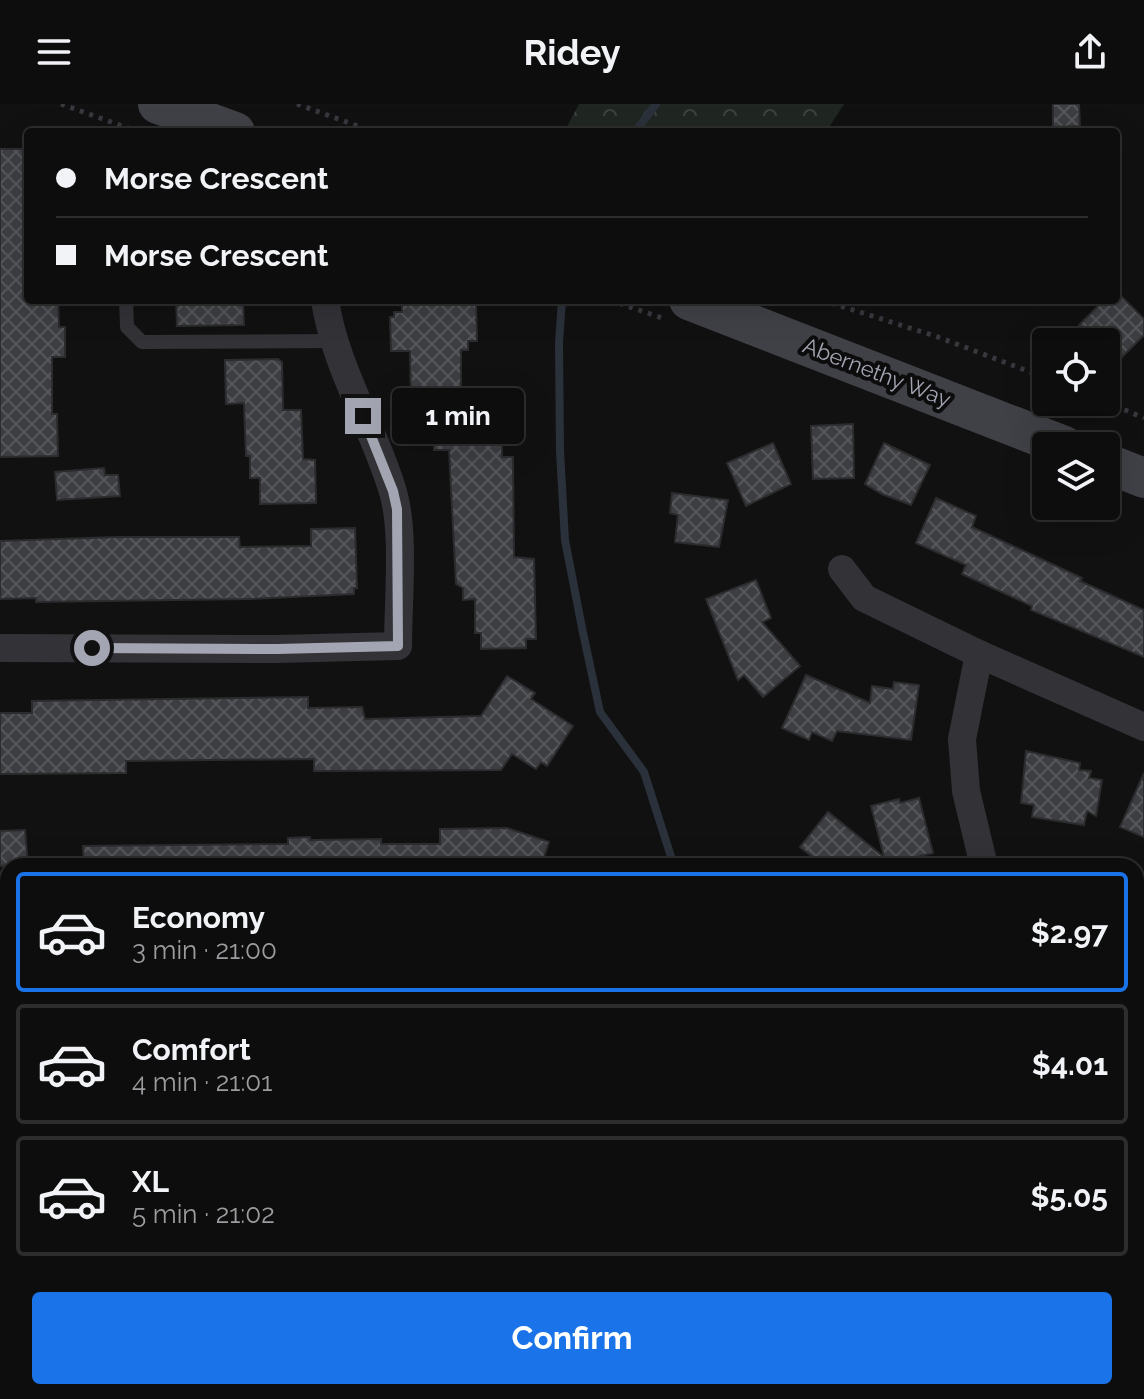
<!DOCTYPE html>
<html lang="en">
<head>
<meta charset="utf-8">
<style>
  body { margin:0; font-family:Raleway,sans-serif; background:#161617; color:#f1f3f6; height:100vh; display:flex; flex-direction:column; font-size:30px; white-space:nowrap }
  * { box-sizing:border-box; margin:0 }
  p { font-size:26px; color:#9a9c9e }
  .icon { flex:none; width:44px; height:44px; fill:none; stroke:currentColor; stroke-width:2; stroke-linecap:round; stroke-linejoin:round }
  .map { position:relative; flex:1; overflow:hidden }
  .side { position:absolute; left:0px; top:754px; width:1144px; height:542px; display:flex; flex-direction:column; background:#0d0d0e; border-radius:24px 24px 0 0; box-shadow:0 8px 32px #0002,0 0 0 2px #2d2d2e }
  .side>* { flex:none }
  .top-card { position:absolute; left:24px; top:24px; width:1096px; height:176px; border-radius:8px; box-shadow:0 8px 32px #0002,0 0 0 2px #2d2d2e; display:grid; align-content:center; height:176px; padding:0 32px; background:#0d0d0e }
  .tools { position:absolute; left:1032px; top:224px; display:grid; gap:16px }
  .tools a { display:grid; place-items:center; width:88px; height:88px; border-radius:8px; background:#0d0d0e; box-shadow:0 8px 32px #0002,0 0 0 2px #2d2d2e; font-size:40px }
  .end { position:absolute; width:36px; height:36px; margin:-18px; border:10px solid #a3a5b2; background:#111; box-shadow:0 0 0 4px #111 }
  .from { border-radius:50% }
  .bubble { position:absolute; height:56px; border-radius:8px; background:#0d0d0e; box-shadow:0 8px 32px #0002,0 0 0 2px #2d2d2e; font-size:26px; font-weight:700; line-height:56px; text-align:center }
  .top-card b { display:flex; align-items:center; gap:28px; height:76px; font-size:30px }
  .top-card b+b { border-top:2px solid #2d2d2e }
  .top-card i { width:20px; height:20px; background:#f1f3f6 }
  ul { padding:14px 0 0; list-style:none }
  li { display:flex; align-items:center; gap:24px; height:120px; margin:0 16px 12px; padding:0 16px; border:4px solid #2d2d2e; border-radius:8px }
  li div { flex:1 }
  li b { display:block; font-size:30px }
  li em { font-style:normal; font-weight:700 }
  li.selected { border-color:#1a73e8 }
  li>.icon { width:72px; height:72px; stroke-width:1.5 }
  .cta { display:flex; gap:16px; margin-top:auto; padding:16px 32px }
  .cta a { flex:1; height:92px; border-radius:8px; background:#1a73e8; color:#fff; font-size:32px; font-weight:700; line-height:92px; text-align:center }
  header { display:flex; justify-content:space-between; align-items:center; height:104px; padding:0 32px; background:#0d0d0e; font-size:36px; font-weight:700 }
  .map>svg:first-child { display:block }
  .forest { fill:url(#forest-crowns) }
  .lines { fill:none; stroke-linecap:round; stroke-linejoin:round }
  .stream { stroke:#2b313a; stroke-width:8 }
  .building { fill:url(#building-cross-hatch); stroke:#2c2b2e; stroke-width:2 }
  .path { stroke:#38393e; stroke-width:5; stroke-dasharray:4 6; stroke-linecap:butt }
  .service { stroke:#323237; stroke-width:14 }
  .minor { stroke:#323237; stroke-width:28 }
  .secondary { stroke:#404147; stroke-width:40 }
  .route { stroke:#a3a5b2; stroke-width:10 }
  .labels { text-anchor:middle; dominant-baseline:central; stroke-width:8; stroke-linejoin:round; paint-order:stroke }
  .street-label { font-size:22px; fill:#a3a5b2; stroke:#0c0c0d }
</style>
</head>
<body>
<header><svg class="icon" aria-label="menu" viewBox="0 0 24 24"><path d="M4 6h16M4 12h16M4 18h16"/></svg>Ridey<svg class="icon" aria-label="share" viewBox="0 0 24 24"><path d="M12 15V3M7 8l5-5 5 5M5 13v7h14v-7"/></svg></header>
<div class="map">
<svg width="1144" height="1295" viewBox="0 0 1144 1295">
  <defs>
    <pattern id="forest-crowns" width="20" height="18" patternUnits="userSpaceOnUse" patternTransform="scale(2)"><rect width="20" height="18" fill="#202621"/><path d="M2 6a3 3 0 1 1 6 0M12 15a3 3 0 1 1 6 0" fill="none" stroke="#3d423f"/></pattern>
    <pattern id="building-cross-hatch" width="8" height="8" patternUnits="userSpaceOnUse" patternTransform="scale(2)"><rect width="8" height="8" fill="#3d3e42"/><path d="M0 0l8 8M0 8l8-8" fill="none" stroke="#56575b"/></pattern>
  </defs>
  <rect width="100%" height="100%" fill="#111112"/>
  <path class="forest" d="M579,0H844L826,28H564Z"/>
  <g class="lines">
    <g class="stream">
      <path d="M635,28L656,0"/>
      <path d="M562,196L559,239L560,347L565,436L582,524L600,608L644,668L674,762"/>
    </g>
  </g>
  <g class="building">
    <path d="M1053,0H1079L1080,22L1053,23Z"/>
    <path d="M0,45H28V196H58L59,223H65V253H52V310H57L58,352L0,353Z"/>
    <path d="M1116,187L1144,215V231L1116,259L1106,249V238H1095L1079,221L1104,196H1116Z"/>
    <path d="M176,196H243L244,221L177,222Z"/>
    <path d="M402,196H476L477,237H468V246H461V302L502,304V353H513L514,453L534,455L536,535H526V544L481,545V529H475V495L463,496V484L456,480L449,346H434V298L411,296L410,247H391L390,213H394V208H402Z"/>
    <path d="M278,255L282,258L283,306H301L303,355L315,356L316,399L260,400V374H250V352H246L244,299L226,300L225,256Z"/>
    <path d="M853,320L854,374L813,375L811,322Z"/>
    <path d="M773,339L791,380L746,402L727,359Z"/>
    <path d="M884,339L930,361L911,401L882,390L865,380Z"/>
    <path d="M104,364L105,371H118L120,392L57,396L55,368Z"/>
    <path d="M672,389L728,396L719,443L675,438L678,411L670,409Z"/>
    <path d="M936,394L976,412L972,423L1082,474L1080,477L1144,506V553L1031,506L1032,502L962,470L966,461L916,439Z"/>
    <path d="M355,424L357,484H354V490L250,495L105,497L36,498V494L0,495V437L117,433H239L240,443L311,442V425Z"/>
    <path d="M756,476L771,514L762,518L800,562L763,593L744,571L738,576L706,495Z"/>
    <path d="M806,571L870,599L872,582L893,585L894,578L919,581L911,636L837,627L832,637L812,628L809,636L782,624Z"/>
    <path d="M507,572L535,589L531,595L573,622L547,662L541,658L536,665L512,650L501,666L314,667V655L126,657V669L0,670V609H32V597L308,593V604L362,603L365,615L481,612Z"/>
    <path d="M1026,647L1080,659L1079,666L1091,667L1089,674L1102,676L1096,712L1087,707L1084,721L1032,713L1034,701L1021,699Z"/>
    <path d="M1144,669V733L1120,723Z"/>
    <path d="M919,694L933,749L892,759L896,762H824L800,743L828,708L884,753L871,702L899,695L900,699Z"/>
    <path d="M507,724L549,738L541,762H84L83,742L288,740V734L310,733V736L381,735V740H440V725Z"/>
    <path d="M25,726L28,762H0V727Z"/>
  </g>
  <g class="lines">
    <g class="path">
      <path d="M61,0L139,28"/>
      <path d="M297,0L374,28"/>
      <path d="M610,196L662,214"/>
      <path d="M822,196L938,233L1046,274"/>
      <path d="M1106,298L1144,314"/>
    </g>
    <path class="service" d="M126,196L127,223L142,238L334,237"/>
    <g class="minor">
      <path d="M842,465L864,494L979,550L1144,623"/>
      <path d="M0,544L277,545L398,542C398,499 405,427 393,388C374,323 335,264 325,196"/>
      <path d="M979,550L962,635L966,687L984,762"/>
      <path d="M0,849H8"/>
      <path d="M1136,1092H1144"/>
      <path d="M0,1150H8"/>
      <path d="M790,1295V1288"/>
    </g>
    <g class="secondary">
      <path d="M158,0L235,28"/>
      <path d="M689,196L1064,342"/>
      <path d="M1106,359L1144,374"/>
    </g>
  </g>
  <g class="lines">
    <path class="route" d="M92,544L277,545L398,542L397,405L393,387L363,312"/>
  </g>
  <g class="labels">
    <g class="street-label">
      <text transform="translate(877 268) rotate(21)">Abernethy Way</text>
    </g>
  </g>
</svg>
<div class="tools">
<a><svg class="icon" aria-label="locate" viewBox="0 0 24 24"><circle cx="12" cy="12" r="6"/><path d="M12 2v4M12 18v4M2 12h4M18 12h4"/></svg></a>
<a><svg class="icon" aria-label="layers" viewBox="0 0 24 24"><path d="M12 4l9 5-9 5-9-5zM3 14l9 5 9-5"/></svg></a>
</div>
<i class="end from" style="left:92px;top:544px"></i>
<i class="end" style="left:363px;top:312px"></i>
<div class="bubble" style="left:392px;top:284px;width:132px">1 min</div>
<div class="top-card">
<b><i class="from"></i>Morse Crescent</b>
<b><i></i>Morse Crescent</b>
</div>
<section class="side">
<ul>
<li class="selected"><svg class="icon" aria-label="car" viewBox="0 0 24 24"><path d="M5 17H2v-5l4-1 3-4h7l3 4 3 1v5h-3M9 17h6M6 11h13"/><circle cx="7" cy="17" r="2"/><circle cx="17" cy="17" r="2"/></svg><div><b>Economy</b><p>3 min · 21:00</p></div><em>$2.97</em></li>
<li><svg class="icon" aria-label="car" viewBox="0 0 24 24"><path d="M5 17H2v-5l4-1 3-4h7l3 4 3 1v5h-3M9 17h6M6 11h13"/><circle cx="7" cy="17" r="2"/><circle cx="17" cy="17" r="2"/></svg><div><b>Comfort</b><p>4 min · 21:01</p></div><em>$4.01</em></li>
<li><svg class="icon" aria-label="car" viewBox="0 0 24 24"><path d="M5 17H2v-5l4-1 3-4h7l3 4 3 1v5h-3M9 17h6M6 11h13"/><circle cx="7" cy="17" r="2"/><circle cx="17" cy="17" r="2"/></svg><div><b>XL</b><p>5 min · 21:02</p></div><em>$5.05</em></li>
</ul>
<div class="cta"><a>Confirm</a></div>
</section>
</div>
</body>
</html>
